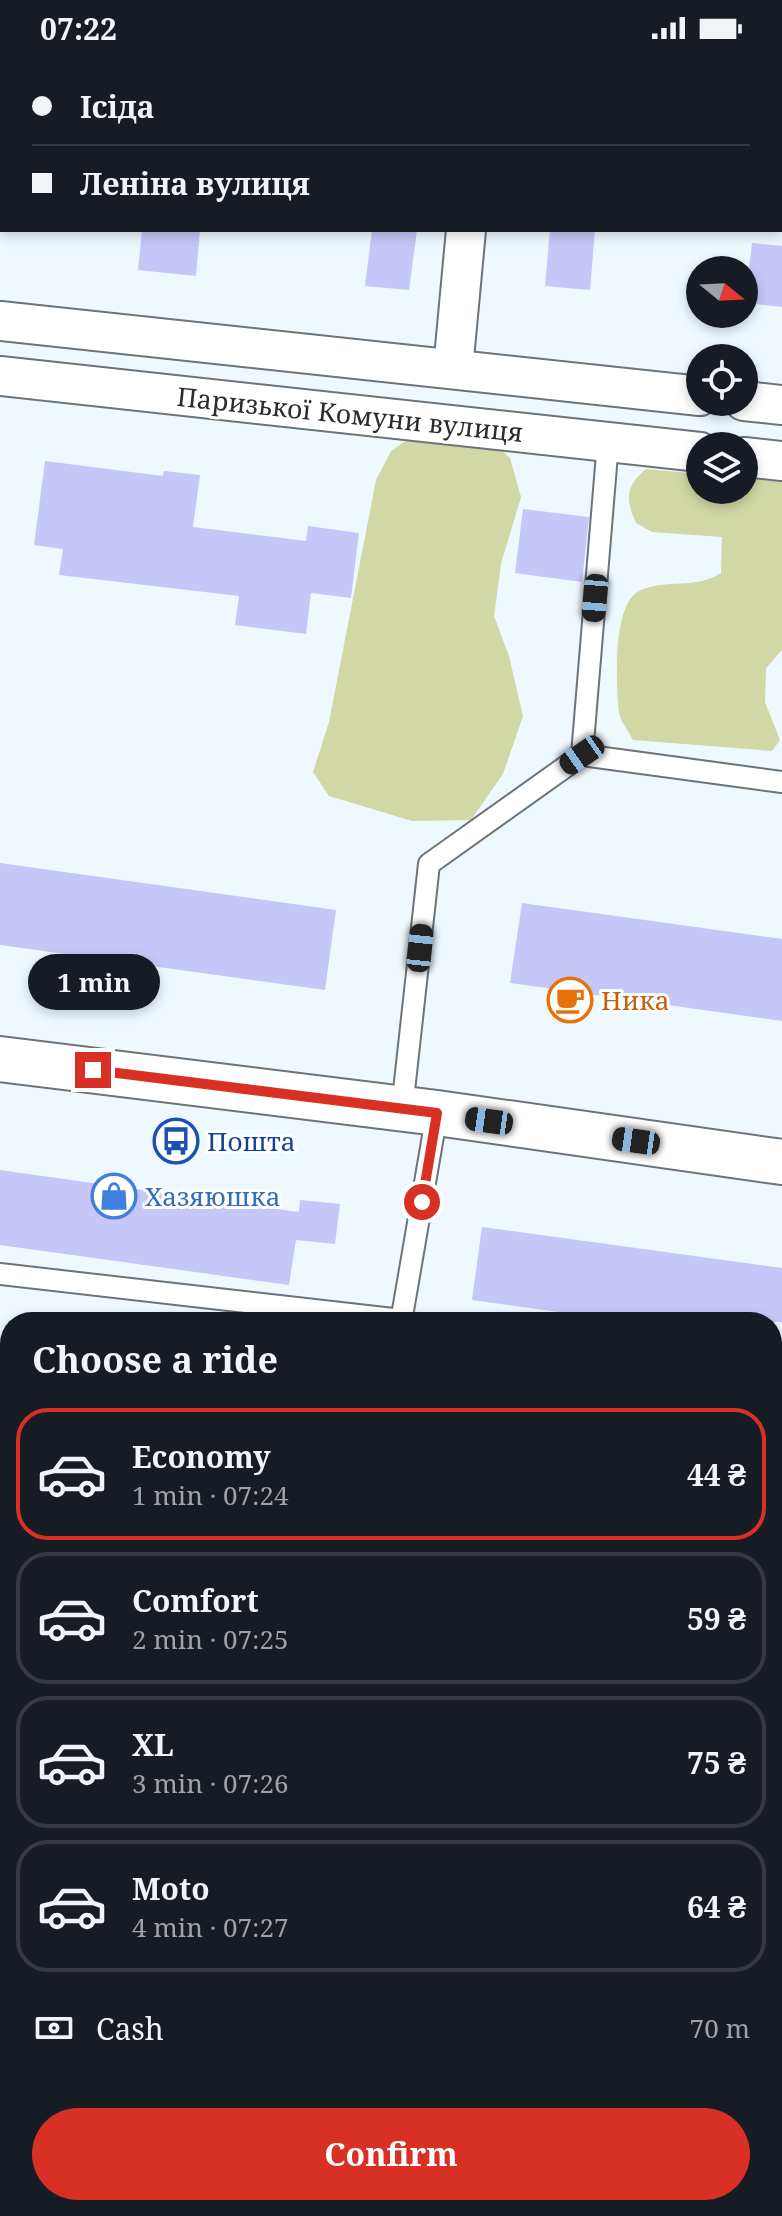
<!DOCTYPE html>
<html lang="en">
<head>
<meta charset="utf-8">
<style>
  body { margin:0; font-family:"Noto Serif",serif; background:#242831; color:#f1f3f6; height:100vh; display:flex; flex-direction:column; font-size:30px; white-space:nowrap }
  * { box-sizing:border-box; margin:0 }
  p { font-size:26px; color:#9ea1a6 }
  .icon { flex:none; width:44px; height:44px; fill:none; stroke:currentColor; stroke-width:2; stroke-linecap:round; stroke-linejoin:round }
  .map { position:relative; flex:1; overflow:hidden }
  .details { position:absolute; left:0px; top:1256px; width:782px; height:904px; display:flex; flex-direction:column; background:#171b24; border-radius:32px 32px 0 0; box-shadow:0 4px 12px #0003 }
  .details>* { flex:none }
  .guide { position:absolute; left:0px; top:0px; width:782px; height:176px; box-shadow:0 4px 12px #0003; display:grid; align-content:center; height:176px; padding:0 32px; background:#171b24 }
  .needle { width:52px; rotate:108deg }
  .fabs { position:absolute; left:686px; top:200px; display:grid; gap:16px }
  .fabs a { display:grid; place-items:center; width:72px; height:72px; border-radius:50%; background:#171b24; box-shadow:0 4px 12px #0003; font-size:40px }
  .end { position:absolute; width:36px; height:36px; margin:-18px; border:10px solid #d93025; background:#fff; box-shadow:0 0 0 4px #fff }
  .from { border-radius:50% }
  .bubble { position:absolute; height:56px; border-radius:28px; background:#171b24; box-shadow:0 4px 12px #0003; font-size:26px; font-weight:700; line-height:56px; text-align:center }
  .car { position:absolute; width:24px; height:48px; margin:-24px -12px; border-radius:10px; box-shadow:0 0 6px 2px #0007; background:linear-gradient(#222 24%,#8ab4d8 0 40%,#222 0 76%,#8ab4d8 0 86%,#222 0) }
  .guide b { display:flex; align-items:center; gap:28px; height:76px; font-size:30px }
  .guide b+b { border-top:2px solid #363941 }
  .guide i { width:20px; height:20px; background:#f1f3f6 }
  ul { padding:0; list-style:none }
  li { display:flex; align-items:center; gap:24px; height:132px; margin:0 16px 12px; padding:0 16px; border:4px solid #363941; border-radius:32px }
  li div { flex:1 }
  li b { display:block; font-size:30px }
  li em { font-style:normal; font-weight:700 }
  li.selected { border-color:#d93025 }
  li>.icon { width:72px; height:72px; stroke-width:1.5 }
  h2 { padding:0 32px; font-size:36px; line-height:96px }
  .pay { display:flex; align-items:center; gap:20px; height:88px; padding:0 32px; font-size:30px }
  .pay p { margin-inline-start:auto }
  .cta { display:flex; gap:16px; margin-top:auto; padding:16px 32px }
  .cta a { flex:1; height:92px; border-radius:48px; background:#d93025; color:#fff; font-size:32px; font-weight:700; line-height:92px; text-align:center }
  .status { display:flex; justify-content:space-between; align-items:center; height:56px; padding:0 40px; background:#171b24; direction:ltr }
  .status svg { height:22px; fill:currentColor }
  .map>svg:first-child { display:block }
  .green { fill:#d1d8a6 }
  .building { fill:#c6c7f8 }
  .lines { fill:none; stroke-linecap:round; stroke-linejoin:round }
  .lane-casing { stroke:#6c747a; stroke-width:24 }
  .street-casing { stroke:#6c747a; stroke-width:42 }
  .secondary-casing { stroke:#6c747a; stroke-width:48 }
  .lane { stroke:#fff; stroke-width:20 }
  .street { stroke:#fff; stroke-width:38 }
  .secondary { stroke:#fff; stroke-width:44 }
  .route { stroke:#d93025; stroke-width:10 }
  .labels { text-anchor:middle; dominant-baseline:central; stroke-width:6; stroke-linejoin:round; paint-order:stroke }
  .street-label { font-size:26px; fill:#292c2f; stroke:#fff }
  .food-label { font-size:26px; fill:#c56008; stroke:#fff; text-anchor:start }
  .transit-label { font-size:26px; fill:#164399; stroke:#fff; text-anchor:start }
  .shop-label { font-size:26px; fill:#366cbe; stroke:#fff; text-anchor:start }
</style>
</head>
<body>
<div class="status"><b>07:22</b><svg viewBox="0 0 49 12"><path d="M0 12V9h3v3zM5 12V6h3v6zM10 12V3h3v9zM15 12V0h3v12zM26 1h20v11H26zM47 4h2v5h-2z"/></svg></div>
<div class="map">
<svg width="782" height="2160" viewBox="0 0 782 2160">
  <rect width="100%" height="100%" fill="#eef8ff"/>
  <g class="green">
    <path d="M420,375L489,382L510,402L521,441L501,508L494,560L509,600L523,660L503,718L471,764L412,765L329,740L313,716L329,666L376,424L391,395Z"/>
    <path d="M646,413L700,418V434H744V422L782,426V594L766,612L765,646L780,684L772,695L633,684C629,676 621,666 619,657C616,629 612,549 639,535C666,522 696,534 721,517L722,481L652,476L636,467C625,443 626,429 646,413Z"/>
    <path d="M0,2105H10V2150H90L88,2160H0Z"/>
  </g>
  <g class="building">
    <path d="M142,174H200L196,220L138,214Z"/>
    <path d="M372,174H417L409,234L365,230Z"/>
    <path d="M550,174H595L590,234L545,230Z"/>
    <path d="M752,187L782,190V251L745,247Z"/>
    <path d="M45,405L163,420L164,415L200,419L193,471L306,485L308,470L359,477L351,542L311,537L306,578L235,569L239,540L59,519L63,493L34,489Z"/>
    <path d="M523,453L589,461L582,526L515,517Z"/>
    <path d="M0,807L336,854L325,934L0,889Z"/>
    <path d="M522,847L782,883V965L510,927Z"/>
    <path d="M0,1114L299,1156L300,1144L340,1148L335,1188L296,1184L289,1229L0,1189Z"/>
    <path d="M482,1171L782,1212V1266H630L472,1244Z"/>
  </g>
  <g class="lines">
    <g class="lane-casing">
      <g id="lane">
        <path d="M582,699L782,726"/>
        <path d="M402,1053L429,808L582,699L608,386"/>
        <path d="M0,1218L402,1264"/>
        <path d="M401,1266L437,1057"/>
        <path d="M0,1488L10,1490"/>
        <path d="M0,1849L10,1850"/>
        <path d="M339,2160V2150"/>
      </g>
    </g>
    <g class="street-casing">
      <g id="street">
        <path d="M481,2V0"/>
        <path d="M0,265L700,340"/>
        <path d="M453,313L466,174"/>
        <path d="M0,320L700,396"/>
        <path d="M744,345L782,349"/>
        <path d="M744,401L782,405"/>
      </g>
    </g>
    <g class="secondary-casing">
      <path id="secondary" d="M0,1003L437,1057L782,1106"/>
    </g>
    <use href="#lane" class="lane"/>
    <use href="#street" class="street"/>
    <use href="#secondary" class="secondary"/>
  </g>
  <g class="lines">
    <path class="route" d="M93,1014L437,1057L422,1146"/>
  </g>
  <defs>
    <g id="cafe-ring" transform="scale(2.3)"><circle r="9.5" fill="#fff" stroke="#e8710a" stroke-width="1.5"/><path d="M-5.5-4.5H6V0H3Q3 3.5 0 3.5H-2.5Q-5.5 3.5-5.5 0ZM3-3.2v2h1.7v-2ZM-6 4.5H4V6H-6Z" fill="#e8710a"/></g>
    <g id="bus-ring" transform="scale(2.3)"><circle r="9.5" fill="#fff" stroke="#1a4fb4" stroke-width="1.5"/><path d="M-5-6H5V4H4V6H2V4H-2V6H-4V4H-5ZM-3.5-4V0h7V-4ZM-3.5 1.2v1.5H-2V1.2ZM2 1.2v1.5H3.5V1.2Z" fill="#1a4fb4"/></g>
    <g id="shop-ring" transform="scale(2.3)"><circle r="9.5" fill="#fff" stroke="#3f7fe0" stroke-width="1.5"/><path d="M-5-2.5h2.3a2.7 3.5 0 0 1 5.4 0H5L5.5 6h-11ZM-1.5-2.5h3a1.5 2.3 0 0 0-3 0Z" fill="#3f7fe0"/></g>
  </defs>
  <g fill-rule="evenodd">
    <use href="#cafe-ring" x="570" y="944"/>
    <use href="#bus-ring" x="176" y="1085"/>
    <use href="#shop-ring" x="114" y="1140"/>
  </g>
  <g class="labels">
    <g class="street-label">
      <text transform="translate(350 358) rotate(6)">Паризької Комуни вулиця</text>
    </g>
    <g class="food-label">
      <text x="601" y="944">Ника</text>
    </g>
    <g class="transit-label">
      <text x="207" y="1085">Пошта</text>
    </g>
    <g class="shop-label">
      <text x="145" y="1140">Хазяюшка</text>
    </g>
  </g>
</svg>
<div class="fabs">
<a><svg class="needle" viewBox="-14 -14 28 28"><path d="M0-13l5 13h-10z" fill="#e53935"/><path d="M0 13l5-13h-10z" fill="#9ea1a6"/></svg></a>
<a><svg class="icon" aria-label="locate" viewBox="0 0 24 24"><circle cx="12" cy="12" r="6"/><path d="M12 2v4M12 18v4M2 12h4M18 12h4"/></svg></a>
<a><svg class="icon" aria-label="layers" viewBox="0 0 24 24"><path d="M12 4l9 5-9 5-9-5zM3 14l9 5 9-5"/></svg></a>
</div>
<i class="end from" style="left:422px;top:1146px"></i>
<i class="end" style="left:93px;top:1014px"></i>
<div class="bubble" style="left:28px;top:898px;width:132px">1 min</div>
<i class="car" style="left:595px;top:542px;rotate:185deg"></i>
<i class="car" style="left:582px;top:699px;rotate:235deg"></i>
<i class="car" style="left:420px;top:892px;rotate:6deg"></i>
<i class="car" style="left:489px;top:1065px;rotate:278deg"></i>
<i class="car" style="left:636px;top:1085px;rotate:278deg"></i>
<div class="guide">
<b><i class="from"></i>Ісіда</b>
<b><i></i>Леніна вулиця</b>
</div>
<section class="details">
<h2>Choose a ride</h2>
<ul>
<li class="selected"><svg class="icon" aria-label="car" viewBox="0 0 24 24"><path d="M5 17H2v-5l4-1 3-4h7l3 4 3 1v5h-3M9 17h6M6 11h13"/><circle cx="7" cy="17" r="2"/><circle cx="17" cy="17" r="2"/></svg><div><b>Economy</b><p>1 min · 07:24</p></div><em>44 ₴</em></li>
<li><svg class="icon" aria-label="car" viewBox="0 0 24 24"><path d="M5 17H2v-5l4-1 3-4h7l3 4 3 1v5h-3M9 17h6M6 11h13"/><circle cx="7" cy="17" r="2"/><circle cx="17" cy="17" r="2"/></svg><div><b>Comfort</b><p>2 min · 07:25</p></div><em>59 ₴</em></li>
<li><svg class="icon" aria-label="car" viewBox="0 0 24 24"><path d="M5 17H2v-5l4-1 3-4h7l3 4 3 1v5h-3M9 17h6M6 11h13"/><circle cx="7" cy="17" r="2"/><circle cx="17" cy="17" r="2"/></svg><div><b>XL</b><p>3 min · 07:26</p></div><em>75 ₴</em></li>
<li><svg class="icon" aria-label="car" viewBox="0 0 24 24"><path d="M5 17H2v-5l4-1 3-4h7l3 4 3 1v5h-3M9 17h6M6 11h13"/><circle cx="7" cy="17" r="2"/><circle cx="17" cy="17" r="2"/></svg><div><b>Moto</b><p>4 min · 07:27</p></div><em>64 ₴</em></li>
</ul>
<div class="pay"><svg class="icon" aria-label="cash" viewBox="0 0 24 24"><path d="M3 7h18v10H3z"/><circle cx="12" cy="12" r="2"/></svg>Cash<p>70 m</p></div>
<div class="cta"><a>Confirm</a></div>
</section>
</div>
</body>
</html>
